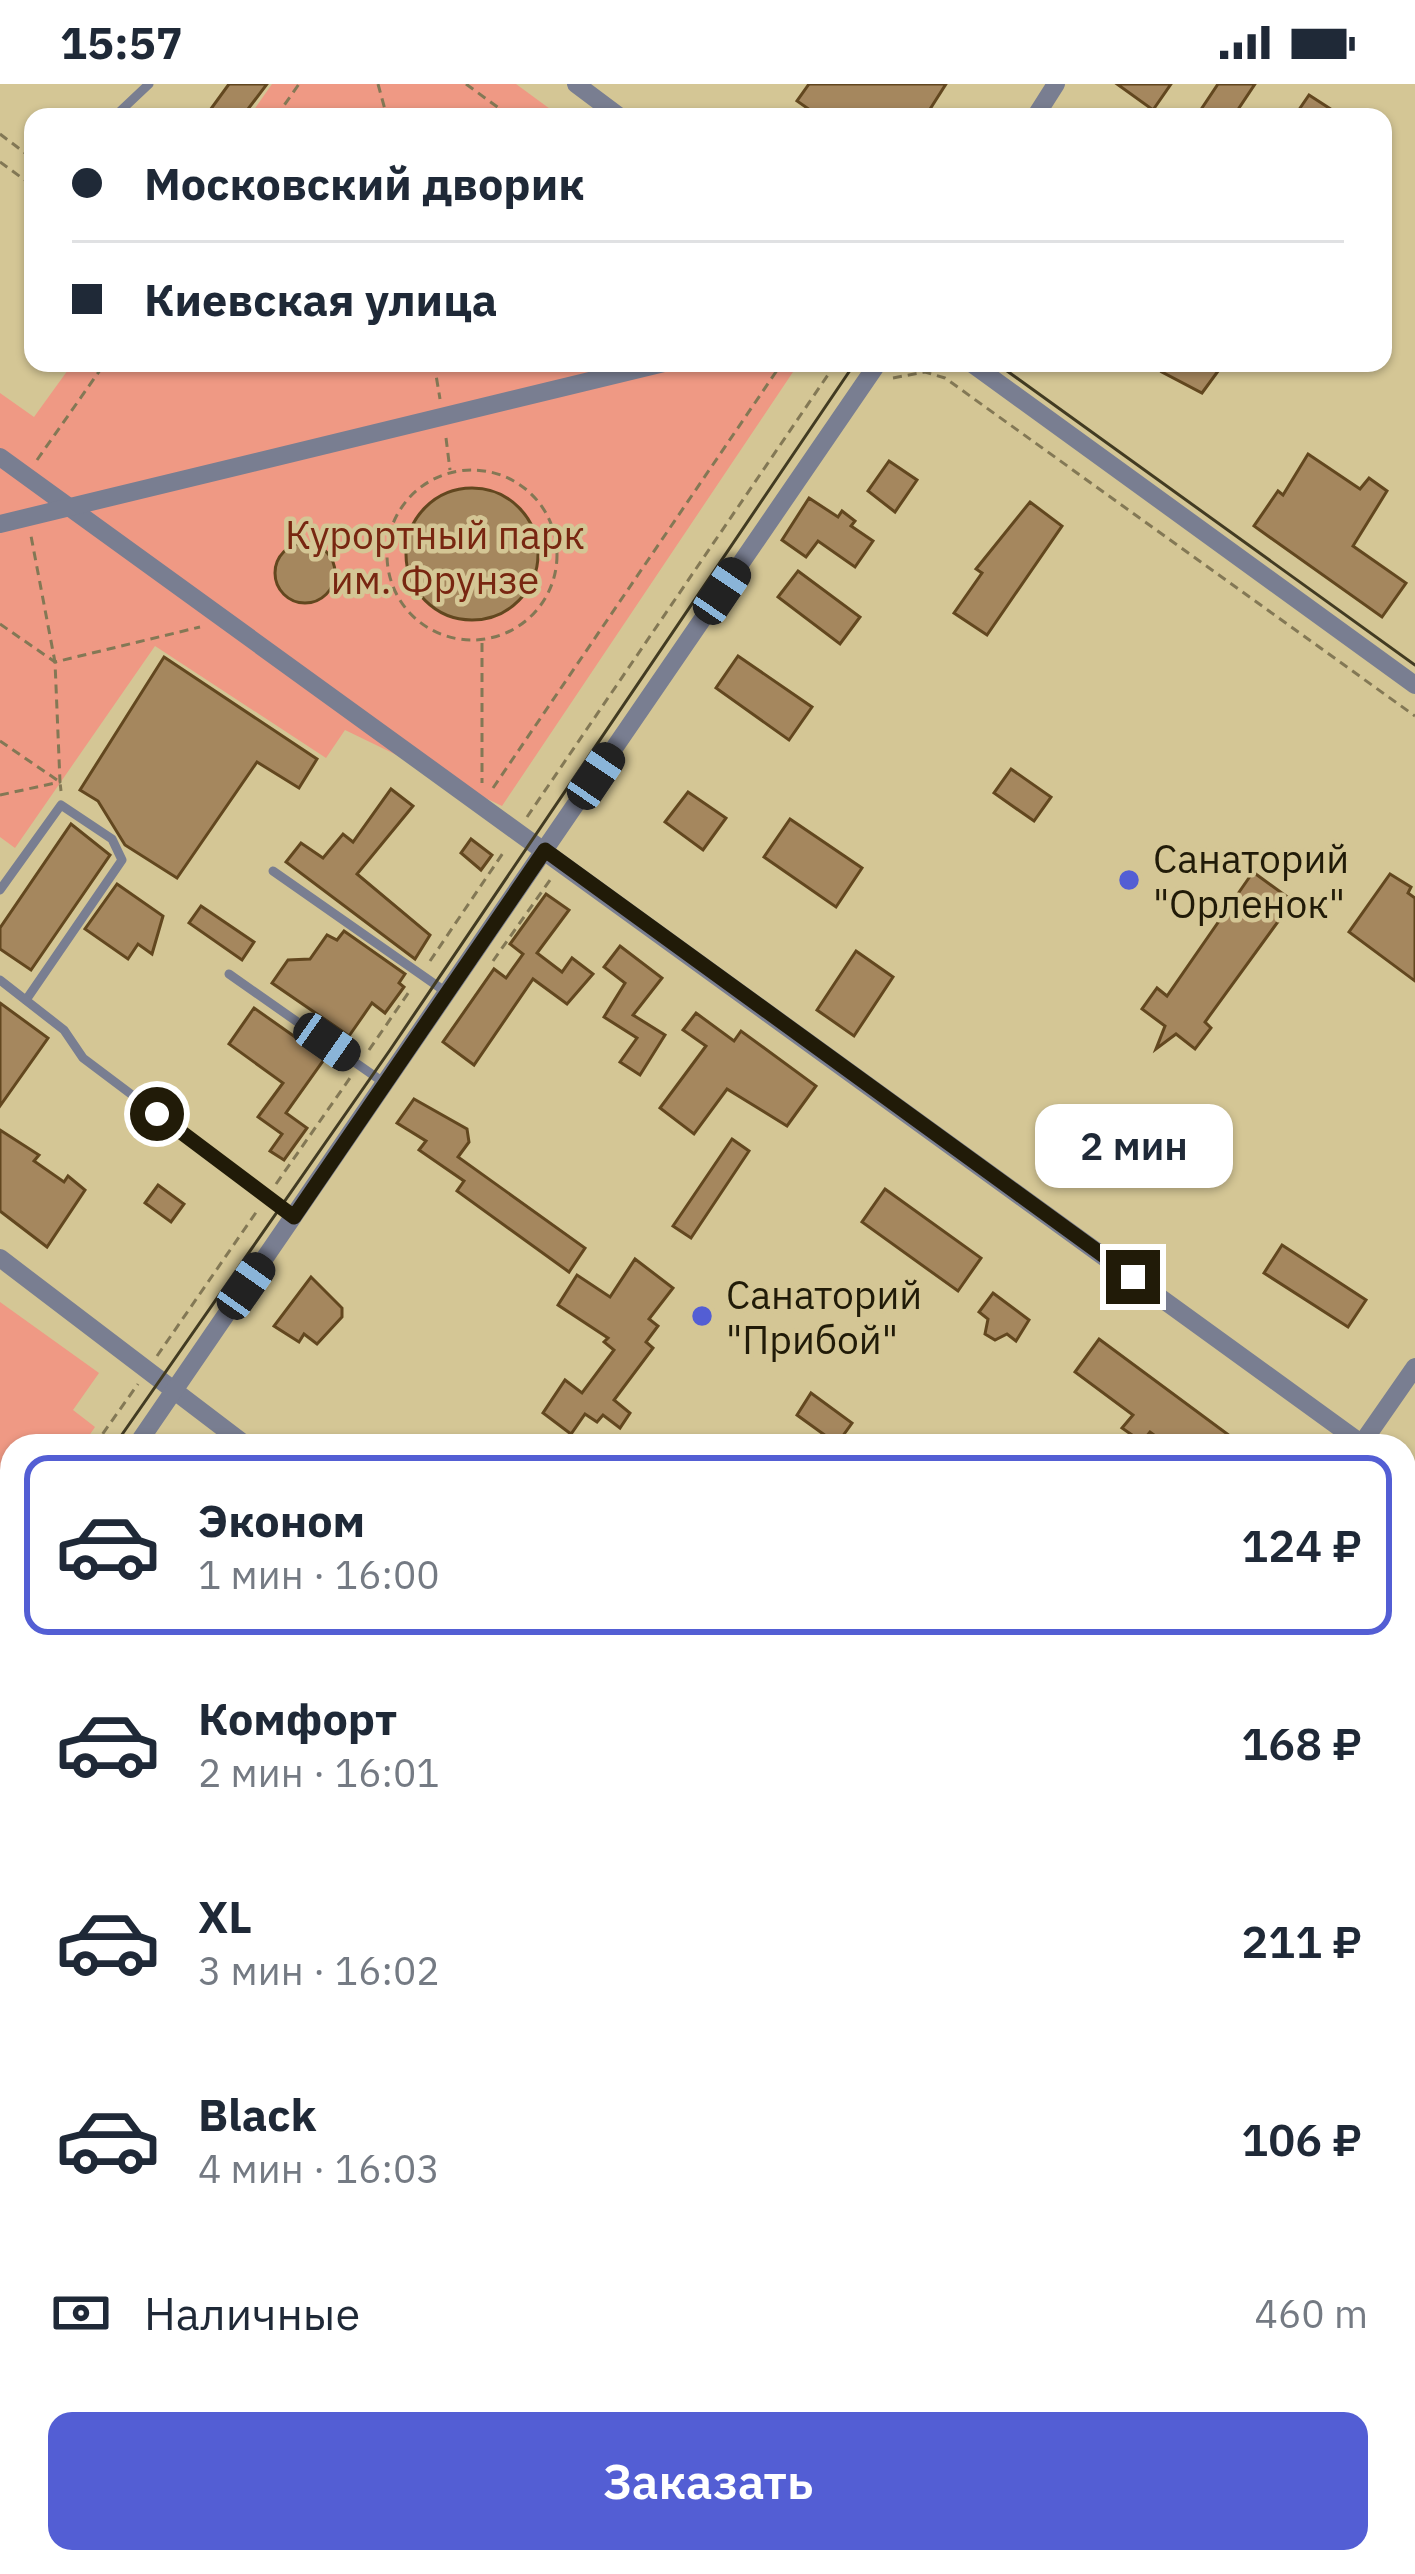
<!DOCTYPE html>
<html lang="ru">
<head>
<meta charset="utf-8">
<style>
  body { margin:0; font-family:"IBM Plex Sans",sans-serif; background:#f2f2f3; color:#1f2937; height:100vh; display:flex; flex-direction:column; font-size:45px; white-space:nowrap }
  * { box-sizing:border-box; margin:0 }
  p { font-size:39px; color:#747a83 }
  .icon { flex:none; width:66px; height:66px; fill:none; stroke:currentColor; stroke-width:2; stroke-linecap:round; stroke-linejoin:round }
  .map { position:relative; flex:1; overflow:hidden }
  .sheet { position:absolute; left:0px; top:1350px; width:1416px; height:1140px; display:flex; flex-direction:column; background:#fff; border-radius:36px 36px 0 0; box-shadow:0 3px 9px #0004 }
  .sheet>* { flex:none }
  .top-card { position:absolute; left:24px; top:24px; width:1368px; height:264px; border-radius:24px; box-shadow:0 3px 9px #0004; display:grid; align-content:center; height:264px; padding:0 48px; background:#fff }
  .end { position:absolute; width:54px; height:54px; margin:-27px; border:15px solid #211b08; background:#fff; box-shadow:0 0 0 6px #fff }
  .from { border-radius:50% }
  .bubble { position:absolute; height:84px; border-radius:24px; background:#fff; box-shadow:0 3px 9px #0004; font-size:39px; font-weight:600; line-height:84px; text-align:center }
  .car { position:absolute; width:36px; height:72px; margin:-36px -18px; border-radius:15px; box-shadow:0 0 9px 3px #0007; background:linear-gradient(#222 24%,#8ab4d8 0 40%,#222 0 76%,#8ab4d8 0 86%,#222 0) }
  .top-card b { display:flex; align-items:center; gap:42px; height:114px; font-size:45px }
  .top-card b+b { border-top:3px solid #e0e1e3 }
  .top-card i { width:30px; height:30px; background:#1f2937 }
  ul { padding:21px 0 0; list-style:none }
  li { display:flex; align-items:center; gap:36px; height:180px; margin:0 24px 18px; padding:0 24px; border:6px solid transparent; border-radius:24px }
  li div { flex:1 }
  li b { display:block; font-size:45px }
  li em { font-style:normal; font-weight:600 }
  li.active { border-color:#535ed4 }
  li>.icon { width:108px; height:108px; stroke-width:1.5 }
  .pay { display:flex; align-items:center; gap:30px; height:132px; padding:0 48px; font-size:45px }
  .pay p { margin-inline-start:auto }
  .button { display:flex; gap:24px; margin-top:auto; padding:24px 48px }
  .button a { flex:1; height:138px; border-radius:24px; background:#535ed4; color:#fff; font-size:48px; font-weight:600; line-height:138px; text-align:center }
  .status { display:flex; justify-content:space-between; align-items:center; height:84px; padding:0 60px; background:#fff; direction:ltr }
  .status svg { height:33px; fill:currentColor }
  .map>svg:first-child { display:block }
  .green { fill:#ef9984 }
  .forest { fill:#d17660 }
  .building { fill:#a5875e; stroke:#62471f; stroke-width:3 }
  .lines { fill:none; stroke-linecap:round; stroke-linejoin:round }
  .path { stroke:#837855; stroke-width:3; stroke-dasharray:9 6; stroke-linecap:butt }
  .lane { stroke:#797e91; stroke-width:9 }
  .street { stroke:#797e91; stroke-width:18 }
  .tram { stroke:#423b22; stroke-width:3 }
  .route { stroke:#211b08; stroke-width:15 }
  .poi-dot { fill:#535ed4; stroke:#d4c695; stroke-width:4.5 }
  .labels { text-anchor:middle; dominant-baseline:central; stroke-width:9; stroke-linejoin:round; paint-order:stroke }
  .park-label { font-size:39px; fill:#782611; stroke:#d4c695 }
  .poi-label { font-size:39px; fill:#211b08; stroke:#d4c695; text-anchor:start }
</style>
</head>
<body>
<div class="status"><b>15:57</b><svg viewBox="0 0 49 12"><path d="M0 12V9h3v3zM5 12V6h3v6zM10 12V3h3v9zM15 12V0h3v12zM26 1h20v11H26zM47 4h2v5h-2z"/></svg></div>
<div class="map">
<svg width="1415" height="2490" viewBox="0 0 1415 2490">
  <rect width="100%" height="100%" fill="#d4c695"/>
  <g class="green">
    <path d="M272,0H516L561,33H249Z"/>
    <path d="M73,279H799L502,722L345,646L326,674L155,562L15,764L0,753V309L34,333Z"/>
    <path d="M0,1218L99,1289L73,1326L95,1343L82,1362H12V1464L0,1481Z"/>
  </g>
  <path class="forest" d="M12,2093V2249L0,2240V2097L6,2101Z"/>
  <g class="building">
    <path d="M229,0H267L242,33H205Z"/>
    <path d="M809,0H946L925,33H820L797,17Z"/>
    <path d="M1117,0H1171L1153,26Z"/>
    <path d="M1218,0H1255L1233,33H1196Z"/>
    <path d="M1309,11L1343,33H1294Z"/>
    <path d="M1170,279H1224L1202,309L1162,288Z"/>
    <path d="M1308,370L1360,405L1369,394L1387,407L1353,462L1406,499L1382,533L1254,442L1278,407L1283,411Z"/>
    <path d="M889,377L917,396L895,428L868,407Z"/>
    <circle cx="472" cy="470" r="66"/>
    <path d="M809,414L838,433L842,427L855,437L851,442L873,457L855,483L818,457L806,473L782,456Z"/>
    <path d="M1030,418L1062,442L987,551L954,529L982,489L976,485Z"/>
    <circle cx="305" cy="489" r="30"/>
    <path d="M798,487L860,533L840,560L778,513Z"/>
    <path d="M738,572L812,623L789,656L716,604Z"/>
    <path d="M164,573L317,675L299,704L257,678L177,794L125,761L98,717L80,706Z"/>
    <path d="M1011,685L1051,713L1034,737L994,709Z"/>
    <path d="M391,705L413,722L357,790L430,851L415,875L286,778L301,759L323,774L343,750L353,758Z"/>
    <path d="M688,708L726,734L703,766L665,738Z"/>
    <path d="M790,735L862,784L836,823L764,773Z"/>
    <path d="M71,740L110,771L31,886L0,865V844Z"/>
    <path d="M471,755L492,771L481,786L461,769Z"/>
    <path d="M1253,788L1293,817L1205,938L1211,944L1195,965L1176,950L1156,965L1165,942L1142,925L1157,904L1167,912Z"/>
    <path d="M1390,790L1411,803L1408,809L1415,814V897L1349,848Z"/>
    <path d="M117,800L163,832L152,870L138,860L128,875L85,845Z"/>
    <path d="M546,810L569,826L537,869L562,888L572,874L593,890L567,920L533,895L474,981L443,958L494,885L506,894L523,870L510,860Z"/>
    <path d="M201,822L254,858L242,876L189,839Z"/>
    <path d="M344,847L405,890L399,899L404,903L385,929L372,919L349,952L272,899L288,876L310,875L327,851L337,856Z"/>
    <path d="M620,862L662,894L633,931L665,951L640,991L620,978L637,954L604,933L625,899L604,883Z"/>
    <path d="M856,867L893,893L854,952L817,926Z"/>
    <path d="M0,919L48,954L0,1022Z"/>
    <path d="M254,924L325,974L286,1029L307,1044L284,1076L270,1067L282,1050L258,1033L283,999L229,960Z"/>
    <path d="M696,929L734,957L741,947L816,1002L787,1042L727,1005L694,1050L660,1024L706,962L683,946Z"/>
    <path d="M414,1015L467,1045L469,1058L458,1073L585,1164L569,1188L457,1107L464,1097L419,1066L426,1057L397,1039Z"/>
    <path d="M0,1046L39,1071L34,1077L64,1098L68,1092L85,1106L47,1163L0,1127Z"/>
    <path d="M732,1055L749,1067L691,1154L673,1142Z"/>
    <path d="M158,1101L184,1120L171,1138L145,1119Z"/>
    <path d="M885,1105L981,1174L958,1207L862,1138Z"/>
    <path d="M1282,1161L1366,1216L1348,1243L1264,1189Z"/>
    <path d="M635,1175L673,1204L649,1235L658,1242L646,1258L653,1264L614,1316L630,1329L620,1344L603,1331L597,1338L585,1330L571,1350L543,1329L565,1296L582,1309L614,1266L604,1258L608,1254L558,1221L577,1191L610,1213Z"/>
    <path d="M311,1193L342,1224V1233L317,1260L304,1250L299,1258L274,1242Z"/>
    <path d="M993,1209L1029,1236L1016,1257L1007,1250L995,1256L985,1250L988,1235L979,1228Z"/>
    <path d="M1099,1255L1230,1352L1222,1362H1169L1150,1348L1142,1358L1122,1344L1133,1331L1075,1288Z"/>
    <path d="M811,1309L852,1339L837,1360L797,1331Z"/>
  </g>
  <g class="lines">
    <g class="path">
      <path d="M378,0L387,33"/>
      <path d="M466,0L511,33"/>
      <path d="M276,33L299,0"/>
      <path d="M0,50L33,75"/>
      <path d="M0,78L33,102"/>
      <path d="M434,279L440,315"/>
      <path d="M893,294L925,288L945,294L1415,632"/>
      <path d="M446,354L450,386"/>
      <path d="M37,376L105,279"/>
      <circle cx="472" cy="471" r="85"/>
      <path d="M0,540L55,578L200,543"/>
      <path d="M482,559V699"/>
      <path d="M0,657L60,698L61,707"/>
      <path d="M493,704L782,279"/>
      <path d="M0,711L60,698L55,578L31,452"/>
      <path d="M527,733L836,279"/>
      <path d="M430,877L505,766"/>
      <path d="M493,877L550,796"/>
      <path d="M369,966L411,905"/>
      <path d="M276,1100L350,994"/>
      <path d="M157,1272L257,1127"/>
      <path d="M94,1362L138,1300"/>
      <path d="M0,1495L12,1478"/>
      <path d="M0,1590L9,1577"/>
    </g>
    <g class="lane">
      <path d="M114,33L149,0"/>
      <path d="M273,787L446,908"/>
      <path d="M0,806L61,721L112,755L122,776L26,916"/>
      <path d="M229,890L383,998"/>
      <path d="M0,896L64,946L83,974L293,1132"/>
    </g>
    <g class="street">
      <path d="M576,0L620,33"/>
      <path d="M1035,33L1056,0"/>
      <path d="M971,279L1415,601"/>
      <path d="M0,373L1365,1362"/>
      <path d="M0,440L664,279"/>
      <path d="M0,1174L247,1362"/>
      <path d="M136,1362L878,279"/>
      <path d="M1360,1362L1415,1283"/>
      <path d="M1404,1390L1415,1398"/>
      <path d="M0,1561L12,1543"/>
      <path d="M0,1962L12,1971"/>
      <path d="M1404,2195L1415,2203"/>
      <path d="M707,2478L724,2490"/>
      <path d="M574,2490L583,2478"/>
    </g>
    <g class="tram">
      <path d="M996,279L1415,581"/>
      <path d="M114,1362L390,966L855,279"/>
      <path d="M0,1529L12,1511"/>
    </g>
  </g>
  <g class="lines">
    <path class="route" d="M157,1030L294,1133L545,766L1133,1193"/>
  </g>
  <g class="poi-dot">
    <circle cx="1129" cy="796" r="12"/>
    <circle cx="702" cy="1232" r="12"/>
  </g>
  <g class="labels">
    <g class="park-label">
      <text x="435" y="450">Курортный парк<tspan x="435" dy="45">им. Фрунзе</tspan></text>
    </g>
    <g class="poi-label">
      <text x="1153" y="774">Санаторий<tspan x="1153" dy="45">"Орленок"</tspan></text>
      <text x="726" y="1210">Санаторий<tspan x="726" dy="45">"Прибой"</tspan></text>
    </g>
  </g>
</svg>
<i class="end from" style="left:157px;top:1030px"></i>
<i class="end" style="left:1133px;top:1193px"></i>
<div class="bubble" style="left:1035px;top:1020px;width:198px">2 мин</div>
<i class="car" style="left:722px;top:507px;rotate:34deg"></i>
<i class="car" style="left:596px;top:692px;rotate:34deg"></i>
<i class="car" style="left:327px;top:958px;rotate:125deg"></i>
<i class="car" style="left:246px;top:1202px;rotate:35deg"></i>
<div class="top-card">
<b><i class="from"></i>Московский дворик</b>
<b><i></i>Киевская улица</b>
</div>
<section class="sheet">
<ul>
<li class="active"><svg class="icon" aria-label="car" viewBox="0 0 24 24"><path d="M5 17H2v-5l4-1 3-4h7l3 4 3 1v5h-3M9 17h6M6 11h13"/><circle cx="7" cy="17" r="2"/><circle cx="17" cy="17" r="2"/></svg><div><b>Эконом</b><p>1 мин · 16:00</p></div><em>124 ₽</em></li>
<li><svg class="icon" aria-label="car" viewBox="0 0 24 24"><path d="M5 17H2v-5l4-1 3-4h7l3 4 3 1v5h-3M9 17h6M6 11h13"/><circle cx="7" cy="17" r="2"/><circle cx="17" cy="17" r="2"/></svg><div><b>Комфорт</b><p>2 мин · 16:01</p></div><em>168 ₽</em></li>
<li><svg class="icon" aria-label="car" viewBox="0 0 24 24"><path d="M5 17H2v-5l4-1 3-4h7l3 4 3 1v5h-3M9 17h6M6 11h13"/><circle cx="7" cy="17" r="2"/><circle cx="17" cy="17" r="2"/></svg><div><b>XL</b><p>3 мин · 16:02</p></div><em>211 ₽</em></li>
<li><svg class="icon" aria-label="car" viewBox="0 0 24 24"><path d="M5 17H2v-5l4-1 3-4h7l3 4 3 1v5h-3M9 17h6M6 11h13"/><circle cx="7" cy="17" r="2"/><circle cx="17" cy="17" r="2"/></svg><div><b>Black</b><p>4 мин · 16:03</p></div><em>106 ₽</em></li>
</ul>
<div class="pay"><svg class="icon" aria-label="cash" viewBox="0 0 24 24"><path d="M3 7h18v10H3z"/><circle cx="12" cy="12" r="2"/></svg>Наличные<p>460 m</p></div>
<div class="button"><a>Заказать</a></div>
</section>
</div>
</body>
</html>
